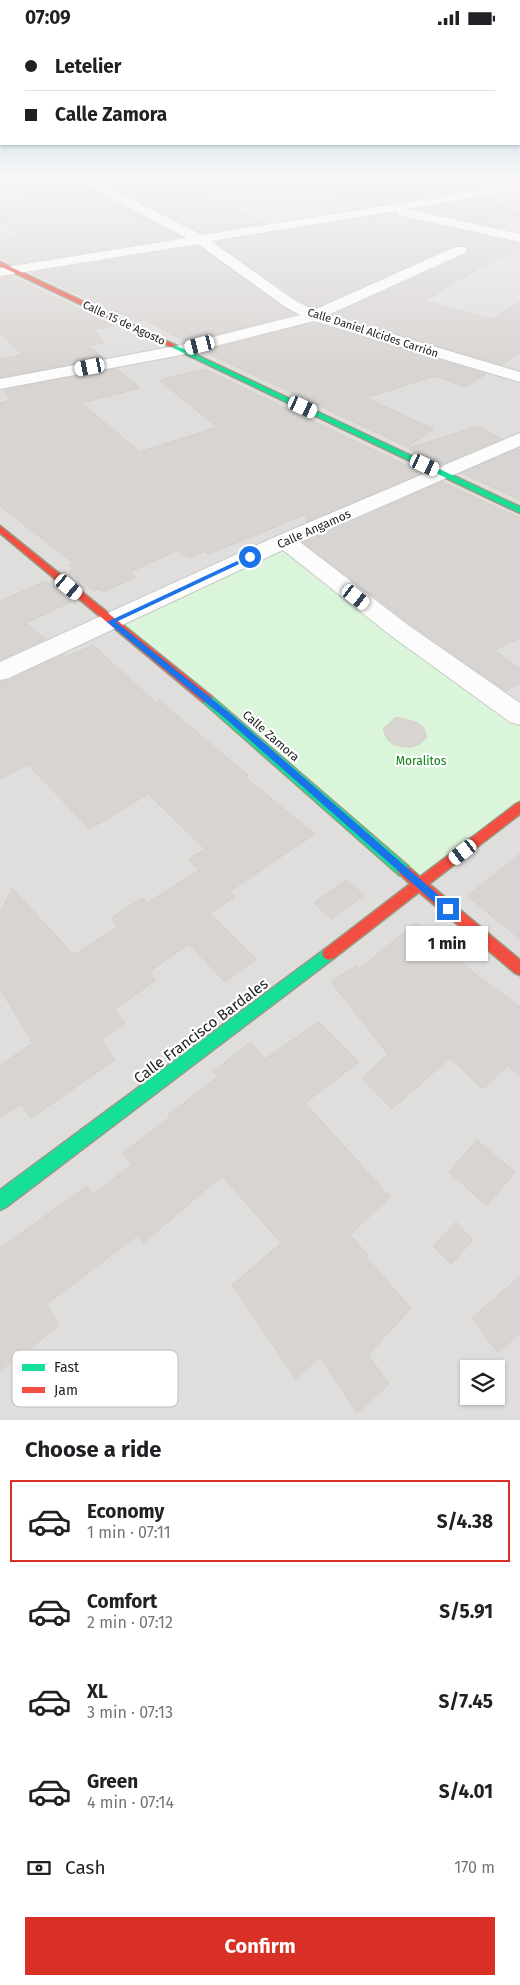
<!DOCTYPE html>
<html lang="en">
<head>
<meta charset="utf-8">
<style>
  body { margin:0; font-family:"Fira Sans",sans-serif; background:#f2f2f2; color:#202124; height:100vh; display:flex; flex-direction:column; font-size:19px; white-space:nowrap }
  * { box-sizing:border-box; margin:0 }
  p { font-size:16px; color:#757577 }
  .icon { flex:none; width:28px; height:28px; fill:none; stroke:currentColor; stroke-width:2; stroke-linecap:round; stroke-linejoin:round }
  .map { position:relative; height:1385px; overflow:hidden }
  .side { display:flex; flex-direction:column; background:#fff; flex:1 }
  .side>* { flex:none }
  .top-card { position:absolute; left:0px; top:0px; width:520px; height:110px; box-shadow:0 1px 4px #0004; display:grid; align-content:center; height:110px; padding:0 25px; background:#fff }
  .buttons { position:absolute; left:460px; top:1325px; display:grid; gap:10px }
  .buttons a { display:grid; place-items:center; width:45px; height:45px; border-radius:0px; background:#fff; box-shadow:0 1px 4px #0004; font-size:25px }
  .end { position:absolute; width:22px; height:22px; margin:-11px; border:6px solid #1a73e8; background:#fff; box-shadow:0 0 0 2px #fff }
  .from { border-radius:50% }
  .bubble { position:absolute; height:35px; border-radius:0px; background:#fff; box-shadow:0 1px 4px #0004; font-size:16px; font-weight:700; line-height:35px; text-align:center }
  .car { position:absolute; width:15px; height:30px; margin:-15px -8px; border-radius:6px; box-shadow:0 0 4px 1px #0007; background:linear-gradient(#fff 24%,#345 0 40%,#fff 0 76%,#345 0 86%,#fff 0) }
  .top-card b { display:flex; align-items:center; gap:18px; height:48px; font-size:19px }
  .top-card b+b { border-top:1px solid #e0e0e0 }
  .top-card i { width:12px; height:12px; background:#202124 }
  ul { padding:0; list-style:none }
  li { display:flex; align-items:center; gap:15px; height:82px; margin:0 10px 8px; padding:0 15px; border:2px solid transparent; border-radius:0px }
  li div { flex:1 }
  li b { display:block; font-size:19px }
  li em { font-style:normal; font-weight:700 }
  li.current { border-color:#d93025 }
  li>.icon { width:45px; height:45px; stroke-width:1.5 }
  h2 { padding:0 25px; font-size:22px; line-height:60px }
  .pay { display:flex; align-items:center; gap:12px; height:55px; padding:0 25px; font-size:19px }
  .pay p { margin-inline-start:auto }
  .primary-button { display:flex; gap:10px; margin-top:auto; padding:10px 25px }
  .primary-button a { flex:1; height:58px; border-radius:0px; background:#d93025; color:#fff; font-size:20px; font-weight:700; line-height:58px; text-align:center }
  .status { display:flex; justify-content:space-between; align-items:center; height:35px; padding:0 25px; background:#fff; direction:ltr }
  .status svg { height:14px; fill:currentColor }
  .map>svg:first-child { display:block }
  .residential { fill:#dfdedc; fill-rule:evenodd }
  .park { fill:#daf5da }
  .building { fill:#d7d4d2; stroke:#d3d0cc }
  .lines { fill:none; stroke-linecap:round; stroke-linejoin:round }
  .street-casing { stroke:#c9c8c7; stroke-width:2 }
  .fast-casing { stroke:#999a82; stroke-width:3 }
  .jam-casing { stroke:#999a82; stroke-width:3 }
  .path { stroke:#dccecd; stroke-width:1; stroke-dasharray:1 1; stroke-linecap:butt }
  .street { fill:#fdfcfc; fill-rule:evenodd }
  .fast { fill:#16e098; fill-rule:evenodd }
  .jam { fill:#f24e42; fill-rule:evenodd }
  .route { fill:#1a73e8 }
  .labels { text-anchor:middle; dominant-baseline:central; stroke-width:4.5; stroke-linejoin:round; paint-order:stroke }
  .far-street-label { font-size:11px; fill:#222; stroke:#fff }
  .street-label { font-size:12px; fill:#222; stroke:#fff }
  .park-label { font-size:12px; fill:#0c8416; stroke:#fff }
  .near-street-label { font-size:15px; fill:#222; stroke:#fff }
  .key { fill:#fff; stroke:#bdbdbd; stroke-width:1 }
  .key-label { font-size:14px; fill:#222 }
</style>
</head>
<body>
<div class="status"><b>07:09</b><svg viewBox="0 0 49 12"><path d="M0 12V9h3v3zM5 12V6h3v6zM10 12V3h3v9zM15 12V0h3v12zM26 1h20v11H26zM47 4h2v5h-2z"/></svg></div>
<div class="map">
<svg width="520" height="1385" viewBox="0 0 520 1385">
  <rect width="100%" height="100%" fill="#f0eeeb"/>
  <path class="residential" d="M0,143H520V1385H0ZM469,1334H496V1361H469Z"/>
  <path class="park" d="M285,506L520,681V772L420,850L111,587Z"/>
  <g class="building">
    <path d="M0,143H74L76,147L181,202L13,229L0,223V206L19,201L0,187V164L26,160Z"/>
    <path d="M92,143H181L263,188L202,198Z"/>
    <path d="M291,143L385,144L427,162L354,174Z"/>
    <path d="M483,163L520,178V184L500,193L416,174Z"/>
    <path d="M396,178L398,182L520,209V212L479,233L425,266L491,284L520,267L519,319L501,330L333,280L466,220L469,214L465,210H454L314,273L295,263L216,207Z"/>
    <path d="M198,211L295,279L186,307L146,285L136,286L32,238Z"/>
    <path d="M11,241L114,291L94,294L104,308L89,310L103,323L0,342V324L22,319L0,298V243Z"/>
    <path d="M314,288L486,339L465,352L435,341L366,363L434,394L407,412L203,316Z"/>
    <path d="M117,334L140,353L81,368L140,417L217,392L159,345L204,334L422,438L306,487L307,479L209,519L204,516L189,523L178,515L130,537L136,542L103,557L99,554L94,556L69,536L73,534L69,530L73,528L0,471V368L10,365L4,355Z"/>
    <path d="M479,391L501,404L442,429L409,413Z"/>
    <path d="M518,414L520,415V465L462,438Z"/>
    <path d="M442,447L520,483V603L494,615L520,634V648L506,656L416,593L304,508Z"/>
    <path d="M46,546L71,567L26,588L45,604L0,625V566Z"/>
    <path d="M93,610L156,668L160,666L248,740L245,742L315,799L229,857L234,862L210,878L256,924L225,947L189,909L149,937L156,945L114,975L125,988L101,1005L115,1025L31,1083L21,1069L0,1083V1030L33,1008L0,954V878L12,853L74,920L118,891L111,883L142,863L147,868L199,835L188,824L205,814L148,759L90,794L28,730L0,744V647L10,645L64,620L66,622Z"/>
    <path d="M396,682L416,687L423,692L427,702L420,709L412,712H402L393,709L387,704L383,694Z"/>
    <path d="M520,819V904L467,861Z"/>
    <path d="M346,845L364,860L332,884L314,868Z"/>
    <path d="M416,888L473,937L520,972V1041L507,1031L483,1054L450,1023L392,1074L362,1043L388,1019L331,947L356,931L359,934Z"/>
    <path d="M319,987L359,1027L305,1068L390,1162L350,1200L368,1220L366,1222L411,1273L368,1320L389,1349L357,1378L320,1322L296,1344L232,1250L281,1208L222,1141L143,1208L138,1200L47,1269L59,1291L0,1336V1213L87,1151L93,1160L132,1129L123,1118L170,1082L168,1080L218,1042L213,1037L250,1007L265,1024Z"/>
    <path d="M477,1105L515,1137L487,1171L449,1137Z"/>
    <path d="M456,1187L473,1205L451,1229L433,1211Z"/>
    <path d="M520,1241V1298L498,1318L472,1283Z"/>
  </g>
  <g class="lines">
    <g class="street-casing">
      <g id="street">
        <path d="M76,143H89L202,200L520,149V155L406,174L520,199V207L398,180L397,176L211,206L294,265L314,275L455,212H465L467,215L465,218L328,280L520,337V347L314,286L181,320L0,354V344L181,310L300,280L284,271L198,209L0,241V233L187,203L77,145Z"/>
        <path d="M520,398V411L300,507L408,590L520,668V690L510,687L390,600L283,515L9,643L0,645V627L277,501Z"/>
      </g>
    </g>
    <g class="fast-casing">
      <g id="fast">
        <path d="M171,310H175L520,472V478L171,312Z"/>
        <path d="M207,660L211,661L409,832L411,836L409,840L404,841L399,840L203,667L202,664Z"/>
        <path d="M329,913L334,915L336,919L334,923L6,1172L0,1175V1155L324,915Z"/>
      </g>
    </g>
    <g class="jam-casing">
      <g id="jam">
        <path d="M0,227L175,310L176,311L171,312L0,231Z"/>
        <path d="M0,491L211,661L212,664L211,667H203L0,498Z"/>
        <path d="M520,767V779L429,849L520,925V940L515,938L419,857L334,923L329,925L324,923L322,919L324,915L410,849L397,836L399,832C408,829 413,836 420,842L516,769Z"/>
      </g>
    </g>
    <path class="path" d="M170,143L229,179"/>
    <use href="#street" class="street"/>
    <use href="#fast" class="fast"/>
    <use href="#jam" class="jam"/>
  </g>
  <linearGradient id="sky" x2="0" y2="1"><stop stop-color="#97c4e6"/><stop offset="0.42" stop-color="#f8f7f6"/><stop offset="1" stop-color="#f8f7f6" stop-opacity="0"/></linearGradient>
  <rect width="520" height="337" fill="url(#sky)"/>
  <path class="route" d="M250,520L253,522L252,523L116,587L232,680L452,872V877H445L226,684L107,587Z"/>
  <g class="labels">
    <g class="far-street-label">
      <text transform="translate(124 288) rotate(25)">Calle 15 de Agosto</text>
      <text transform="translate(373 298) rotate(18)">Calle Daniel Alcides Carrión</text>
    </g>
    <g class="street-label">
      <text transform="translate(314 494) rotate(-24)">Calle Angamos</text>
      <text transform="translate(271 701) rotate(41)">Calle Zamora</text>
    </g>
    <g class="park-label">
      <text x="421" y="726">Moralitos</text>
    </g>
    <g class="near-street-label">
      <text transform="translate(201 996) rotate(-37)">Calle Francisco Bardales</text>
    </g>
  </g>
  <rect x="12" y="1315" width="166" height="57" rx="8" class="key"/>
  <rect x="22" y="1329" width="23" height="7" fill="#16e098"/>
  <rect x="22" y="1352" width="23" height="6" fill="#f24e42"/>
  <g class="key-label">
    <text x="54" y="1337">Fast</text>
    <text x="54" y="1360">Jam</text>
  </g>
</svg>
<div class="buttons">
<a><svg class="icon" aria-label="layers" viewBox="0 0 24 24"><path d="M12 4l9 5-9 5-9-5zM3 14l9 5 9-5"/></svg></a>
</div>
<i class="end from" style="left:250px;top:522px"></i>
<i class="end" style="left:448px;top:874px"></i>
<div class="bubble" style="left:406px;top:891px;width:82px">1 min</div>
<i class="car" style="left:200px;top:310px;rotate:256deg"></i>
<i class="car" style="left:90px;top:332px;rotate:259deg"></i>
<i class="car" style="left:303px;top:372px;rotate:115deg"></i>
<i class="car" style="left:425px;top:430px;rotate:115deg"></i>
<i class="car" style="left:69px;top:552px;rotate:130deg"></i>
<i class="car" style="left:356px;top:562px;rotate:128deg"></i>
<i class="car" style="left:463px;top:817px;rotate:232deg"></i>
<div class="top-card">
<b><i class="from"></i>Letelier</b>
<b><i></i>Calle Zamora</b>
</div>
</div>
<section class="side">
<h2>Choose a ride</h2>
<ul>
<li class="current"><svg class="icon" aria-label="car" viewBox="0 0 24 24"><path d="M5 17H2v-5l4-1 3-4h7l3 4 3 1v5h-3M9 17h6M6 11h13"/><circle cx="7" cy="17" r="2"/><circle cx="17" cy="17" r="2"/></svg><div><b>Economy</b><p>1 min · 07:11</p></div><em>S/4.38</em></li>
<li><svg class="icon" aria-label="car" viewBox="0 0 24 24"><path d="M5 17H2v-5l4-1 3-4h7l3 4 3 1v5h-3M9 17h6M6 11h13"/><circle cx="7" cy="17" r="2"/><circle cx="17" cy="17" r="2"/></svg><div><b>Comfort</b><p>2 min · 07:12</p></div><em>S/5.91</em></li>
<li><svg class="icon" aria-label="car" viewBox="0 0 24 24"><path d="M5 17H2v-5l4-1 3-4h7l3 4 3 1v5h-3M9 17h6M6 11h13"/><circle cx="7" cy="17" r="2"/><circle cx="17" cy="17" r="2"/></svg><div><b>XL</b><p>3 min · 07:13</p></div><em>S/7.45</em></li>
<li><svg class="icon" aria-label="car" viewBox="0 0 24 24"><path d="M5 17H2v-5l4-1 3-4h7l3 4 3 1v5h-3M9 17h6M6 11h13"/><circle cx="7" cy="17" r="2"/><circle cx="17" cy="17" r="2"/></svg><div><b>Green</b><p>4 min · 07:14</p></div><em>S/4.01</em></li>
</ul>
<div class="pay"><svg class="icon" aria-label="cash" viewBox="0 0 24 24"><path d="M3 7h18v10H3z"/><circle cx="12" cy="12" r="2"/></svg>Cash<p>170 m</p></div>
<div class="primary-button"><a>Confirm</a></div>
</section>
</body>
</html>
